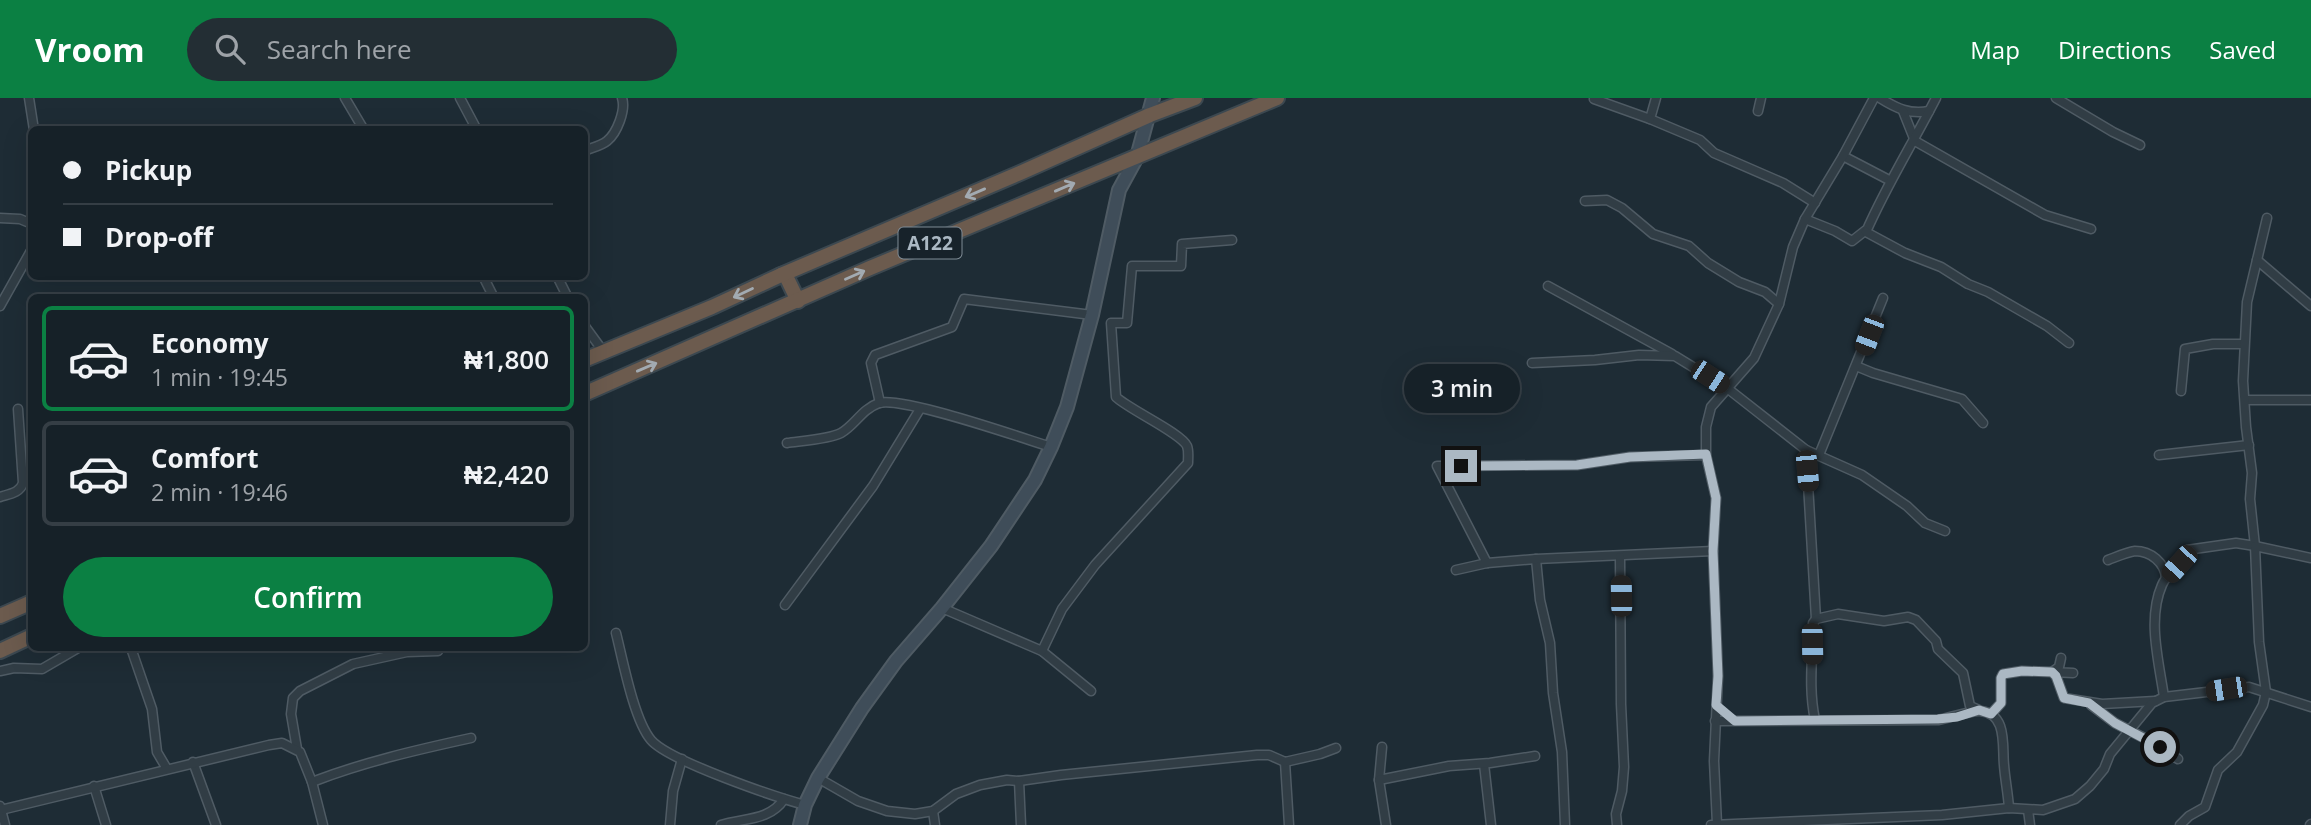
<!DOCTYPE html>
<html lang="en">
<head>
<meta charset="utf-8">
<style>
  body { margin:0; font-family:"Open Sans",sans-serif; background:#232e34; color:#f1f3f6; height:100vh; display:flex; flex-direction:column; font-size:26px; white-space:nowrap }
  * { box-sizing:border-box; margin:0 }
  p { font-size:23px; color:#9ea3a8 }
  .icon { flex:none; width:38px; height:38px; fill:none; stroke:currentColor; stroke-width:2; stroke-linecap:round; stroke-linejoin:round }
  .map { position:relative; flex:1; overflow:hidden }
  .side { position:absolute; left:28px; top:196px; width:560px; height:357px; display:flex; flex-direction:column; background:#162128; border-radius:10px; box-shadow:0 7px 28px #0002,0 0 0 2px #353e45 }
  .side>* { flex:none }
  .guide { position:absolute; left:28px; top:28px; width:560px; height:154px; border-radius:10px; box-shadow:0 7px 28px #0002,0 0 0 2px #353e45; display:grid; align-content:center; height:154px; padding:0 35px; background:#162128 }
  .end { position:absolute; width:32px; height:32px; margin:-16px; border:9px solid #abb8c3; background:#111; box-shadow:0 0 0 4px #111 }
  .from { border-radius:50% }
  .bubble { position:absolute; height:49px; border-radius:24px; background:#162128; box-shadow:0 7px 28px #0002,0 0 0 2px #353e45; font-size:23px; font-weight:600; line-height:49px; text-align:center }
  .car { position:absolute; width:21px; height:42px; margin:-21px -10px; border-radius:9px; box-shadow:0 0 5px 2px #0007; background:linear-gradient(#222 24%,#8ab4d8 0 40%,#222 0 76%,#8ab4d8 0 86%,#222 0) }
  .guide b { display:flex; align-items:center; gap:24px; height:66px; font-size:26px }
  .guide b+b { border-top:2px solid #353e45 }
  .guide i { width:18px; height:18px; background:#f1f3f6 }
  ul { padding:12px 0 0; list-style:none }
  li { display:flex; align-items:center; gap:21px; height:105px; margin:0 14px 10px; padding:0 21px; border:4px solid #353e45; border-radius:10px }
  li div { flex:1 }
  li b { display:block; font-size:26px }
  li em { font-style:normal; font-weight:600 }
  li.active { border-color:#0b8043 }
  li>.icon { width:63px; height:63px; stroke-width:1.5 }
  .action { display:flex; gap:14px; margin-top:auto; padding:14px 35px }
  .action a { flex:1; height:80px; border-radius:42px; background:#0b8043; color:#fff; font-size:28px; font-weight:600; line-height:80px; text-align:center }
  header { display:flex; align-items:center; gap:42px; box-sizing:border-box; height:98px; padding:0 35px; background:#0b8043; color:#fff }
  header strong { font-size:33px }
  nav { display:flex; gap:38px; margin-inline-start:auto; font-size:24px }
  .search { width:490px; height:63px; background:#232e34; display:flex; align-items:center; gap:18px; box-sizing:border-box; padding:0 24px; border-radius:38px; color:#9ea3a8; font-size:26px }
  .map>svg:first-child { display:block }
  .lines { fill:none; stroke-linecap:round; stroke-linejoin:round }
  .street-casing { stroke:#4f5b64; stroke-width:11 }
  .secondary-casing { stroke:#4f5b64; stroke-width:16 }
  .highway-casing { stroke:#3c4850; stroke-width:18 }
  .street { stroke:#313d45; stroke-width:8 }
  .secondary { stroke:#3f4d59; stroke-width:12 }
  .highway { stroke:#6c5b4e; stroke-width:14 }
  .oneway { stroke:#a2aab1 }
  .route { stroke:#abb8c3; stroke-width:9 }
  .labels { text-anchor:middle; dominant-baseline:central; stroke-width:5; stroke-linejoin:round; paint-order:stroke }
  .shield { fill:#17222a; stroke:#7f8b95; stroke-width:2 }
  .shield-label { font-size:19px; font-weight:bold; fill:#abb8c3 }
</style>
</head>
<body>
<header>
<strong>Vroom</strong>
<div class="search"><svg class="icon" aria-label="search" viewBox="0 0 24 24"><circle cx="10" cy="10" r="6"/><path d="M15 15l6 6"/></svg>Search here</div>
<nav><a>Map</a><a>Directions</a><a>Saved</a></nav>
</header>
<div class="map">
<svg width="2311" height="727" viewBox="0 0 2311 727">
  <rect width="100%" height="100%" fill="#1e2c35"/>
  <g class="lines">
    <g class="street-casing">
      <g id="street">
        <path d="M29,0L34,32"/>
        <path d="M345,0L364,32"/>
        <path d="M460,0L477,32"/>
        <path d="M1656,0L1650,21L1700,42L1714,55L1783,85L1815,105"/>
        <path d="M1880,0C1896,10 1910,17 1929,13"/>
        <path d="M2056,0L2113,34L2140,47"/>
        <path d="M1594,1L1650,21"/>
        <path d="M1758,13L1761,0"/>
        <path d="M1903,13L1915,43L2045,117L2091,131"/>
        <path d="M584,53C591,50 601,48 607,43C617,35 626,12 622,0"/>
        <path d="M1843,58L1889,82"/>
        <path d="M1585,103L1607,102L1622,110L1653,136L1689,148L1708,165L1739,184L1765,194L1779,206"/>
        <path d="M0,120L20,121L32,126"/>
        <path d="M1805,121L1835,133L1852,143L1866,132V134C1886,88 1913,45 1936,0"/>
        <path d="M1866,134L1905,155L1941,169L1968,186L1988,194L2047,228L2069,245"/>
        <path d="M2257,162L2267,120"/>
        <path d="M483,178L494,200"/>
        <path d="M557,178L568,200"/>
        <path d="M1548,188L1672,256"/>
        <path d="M0,208L32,151"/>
        <path d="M584,227L603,253"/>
        <path d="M1532,265L1595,262L1639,257L1675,258L1727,290L1806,352L1816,521L1838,516L1884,523L1908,519L1916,522L1936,543L1938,551L1963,575L1970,608L1979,612"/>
        <path d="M1856,268L1873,275L1962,301L1983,325"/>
        <path d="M2181,293L2185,251L2213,246H2244"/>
        <path d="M2245,302H2311"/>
        <path d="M880,305L871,265L875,257L952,229L964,201L1092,217"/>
        <path d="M787,345C801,343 830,341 841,335C855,327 862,311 879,305C902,298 1022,340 1051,349"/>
        <path d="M1806,352L1862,377L1907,408L1925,425L1945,433"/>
        <path d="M1819,357L1883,200"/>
        <path d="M2159,357L2249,347"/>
        <path d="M0,399C9,396 20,395 23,385L18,311"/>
        <path d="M1536,461L1540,502L1550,545L1553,595L1562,654L1565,727"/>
        <path d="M2108,462C2116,459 2127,454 2135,453C2151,453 2165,465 2166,480"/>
        <path d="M1487,465L1437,368L1577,367L1630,359L1706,357"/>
        <path d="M1456,472L1487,465L1536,461L1713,453"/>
        <path d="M785,507L873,388L920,311"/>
        <path d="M942,510L1042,553L1091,593"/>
        <path d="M616,535C623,563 634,622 651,642C669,663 775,699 805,707"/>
        <path d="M131,550L152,611L157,654L167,671"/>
        <path d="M1042,553L1062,511L1095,467L1188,365C1188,360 1189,353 1187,348C1181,335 1130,312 1116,299L1111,225H1127L1132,168H1181L1182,146L1232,142"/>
        <path d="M2061,560L2059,569L2052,574L2073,575"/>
        <path d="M0,573L14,570L42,571L78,550"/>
        <path d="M2164,599C2159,564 2147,521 2162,487C2168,473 2182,466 2187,452L2236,445L2255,448L2250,401L2252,375L2246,329L2243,283L2247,204L2257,162L2311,208"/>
        <path d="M2091,607L2115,625L2146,641L2178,661"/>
        <path d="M1991,616L2001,605V580L2003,576L2022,573L2052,574L2056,578L2064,600L2102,606L2155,603"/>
        <path d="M1815,622C1808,589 1813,558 1813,525L1816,521"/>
        <path d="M1715,623L1938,622C1948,620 1974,612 1980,613C2008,615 2002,649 2004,667C2005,681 2008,695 2009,710"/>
        <path d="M297,651L291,616L293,600L300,593L353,566L407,554L438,553"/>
        <path d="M193,664L216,727"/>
        <path d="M1285,664L1289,727"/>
        <path d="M1484,666L1491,727"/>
        <path d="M818,680L858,703L887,713L915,716L933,713L956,696L980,687L1007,682L1019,683L1061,677L1257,657H1269L1285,664L1320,656L1336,650"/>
        <path d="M1379,682L1382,649"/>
        <path d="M1019,683L1021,727"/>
        <path d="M312,684C364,664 416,652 471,640"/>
        <path d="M94,688L106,727"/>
        <path d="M0,708L5,727"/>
        <path d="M1,712L269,647L282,645L300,654L312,684L323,727"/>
        <path d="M2028,712L2030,727"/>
        <path d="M933,713L935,727"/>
        <path d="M1717,726L1714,663L1718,578L1713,453L1716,400L1706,357V329L1711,309L1754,260L1779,206L1793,149L1805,121L1843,58L1874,0"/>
        <path d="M670,727L673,693L682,661"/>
        <path d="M721,727C743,720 770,723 784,701"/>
        <path d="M1386,727L1379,682L1449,668L1490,665L1535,658"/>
        <path d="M1617,727L1616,716L1622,693L1624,669L1621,606L1620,459"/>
        <path d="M1711,727L1942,717L2009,710L2043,712L2075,701L2090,688L2104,671L2110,656L2152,605L2164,599L2249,589L2311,609"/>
        <path d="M2180,727L2189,718L2205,709L2218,672L2237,654L2263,607L2266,594L2259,544L2255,448L2311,460"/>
        <path d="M2310,727L2311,726"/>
      </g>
    </g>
    <g class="secondary-casing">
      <path id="secondary" d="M800,727L805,707L818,680L862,610L896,563L942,510L991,448L1035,382L1051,349L1067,309L1092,217L1119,92L1137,59L1153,0"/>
    </g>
    <g class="highway-casing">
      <g id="highway">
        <path d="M781,177L785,176L798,203"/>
        <path d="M584,262L712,209L781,177L1020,75L1150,17L1195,0"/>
        <path d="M584,296L870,170L1277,0"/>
        <path d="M0,518L32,504"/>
        <path d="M0,553L32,538"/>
      </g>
    </g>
    <use href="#street" class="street"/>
    <use href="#secondary" class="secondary"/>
    <use href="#highway" class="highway"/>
  </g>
  <defs><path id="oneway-shaft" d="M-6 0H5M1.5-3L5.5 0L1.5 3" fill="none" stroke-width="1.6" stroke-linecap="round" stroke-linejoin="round" transform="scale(1.75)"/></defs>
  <g class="oneway">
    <use href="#oneway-shaft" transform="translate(1065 89) rotate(-23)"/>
    <use href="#oneway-shaft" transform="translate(975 95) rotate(157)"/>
    <use href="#oneway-shaft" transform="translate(855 177) rotate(-24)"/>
    <use href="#oneway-shaft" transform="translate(743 195) rotate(155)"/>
    <use href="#oneway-shaft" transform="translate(647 269) rotate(-23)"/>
  </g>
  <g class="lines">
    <path class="route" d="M1461,368L1577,367L1630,359L1706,356L1716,400L1713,453L1718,578L1716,607L1735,623L1938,621L1957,619L1979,612L1991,616L2001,605V580L2003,576L2022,573L2052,574L2056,578L2064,600L2089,605L2115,625L2160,649"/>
  </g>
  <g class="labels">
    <rect class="shield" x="898.5" y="129.5" width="63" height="31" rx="5"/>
    <g class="shield-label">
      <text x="930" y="145">A122</text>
    </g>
  </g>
</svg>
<i class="end from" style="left:2160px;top:649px"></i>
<i class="end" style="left:1461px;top:368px"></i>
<div class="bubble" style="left:1404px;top:266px;width:116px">3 min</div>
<i class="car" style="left:1869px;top:237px;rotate:201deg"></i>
<i class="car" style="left:1710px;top:279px;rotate:123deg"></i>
<i class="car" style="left:1807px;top:373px;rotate:175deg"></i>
<i class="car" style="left:2179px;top:466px;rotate:222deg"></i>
<i class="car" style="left:1621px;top:498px;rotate:359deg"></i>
<i class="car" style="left:1812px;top:546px;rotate:179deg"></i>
<i class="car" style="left:2226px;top:591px;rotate:261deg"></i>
<div class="guide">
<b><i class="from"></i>Pickup</b>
<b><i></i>Drop-off</b>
</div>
<section class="side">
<ul>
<li class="active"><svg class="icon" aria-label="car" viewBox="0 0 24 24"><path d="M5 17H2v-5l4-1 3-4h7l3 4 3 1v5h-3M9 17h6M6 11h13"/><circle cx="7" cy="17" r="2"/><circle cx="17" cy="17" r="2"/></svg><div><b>Economy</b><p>1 min · 19:45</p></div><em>₦1,800</em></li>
<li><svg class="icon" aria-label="car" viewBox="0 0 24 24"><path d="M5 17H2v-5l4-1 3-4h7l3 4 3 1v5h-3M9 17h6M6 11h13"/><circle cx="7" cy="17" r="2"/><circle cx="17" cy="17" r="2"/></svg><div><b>Comfort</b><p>2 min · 19:46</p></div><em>₦2,420</em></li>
</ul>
<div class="action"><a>Confirm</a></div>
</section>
</div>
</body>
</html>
